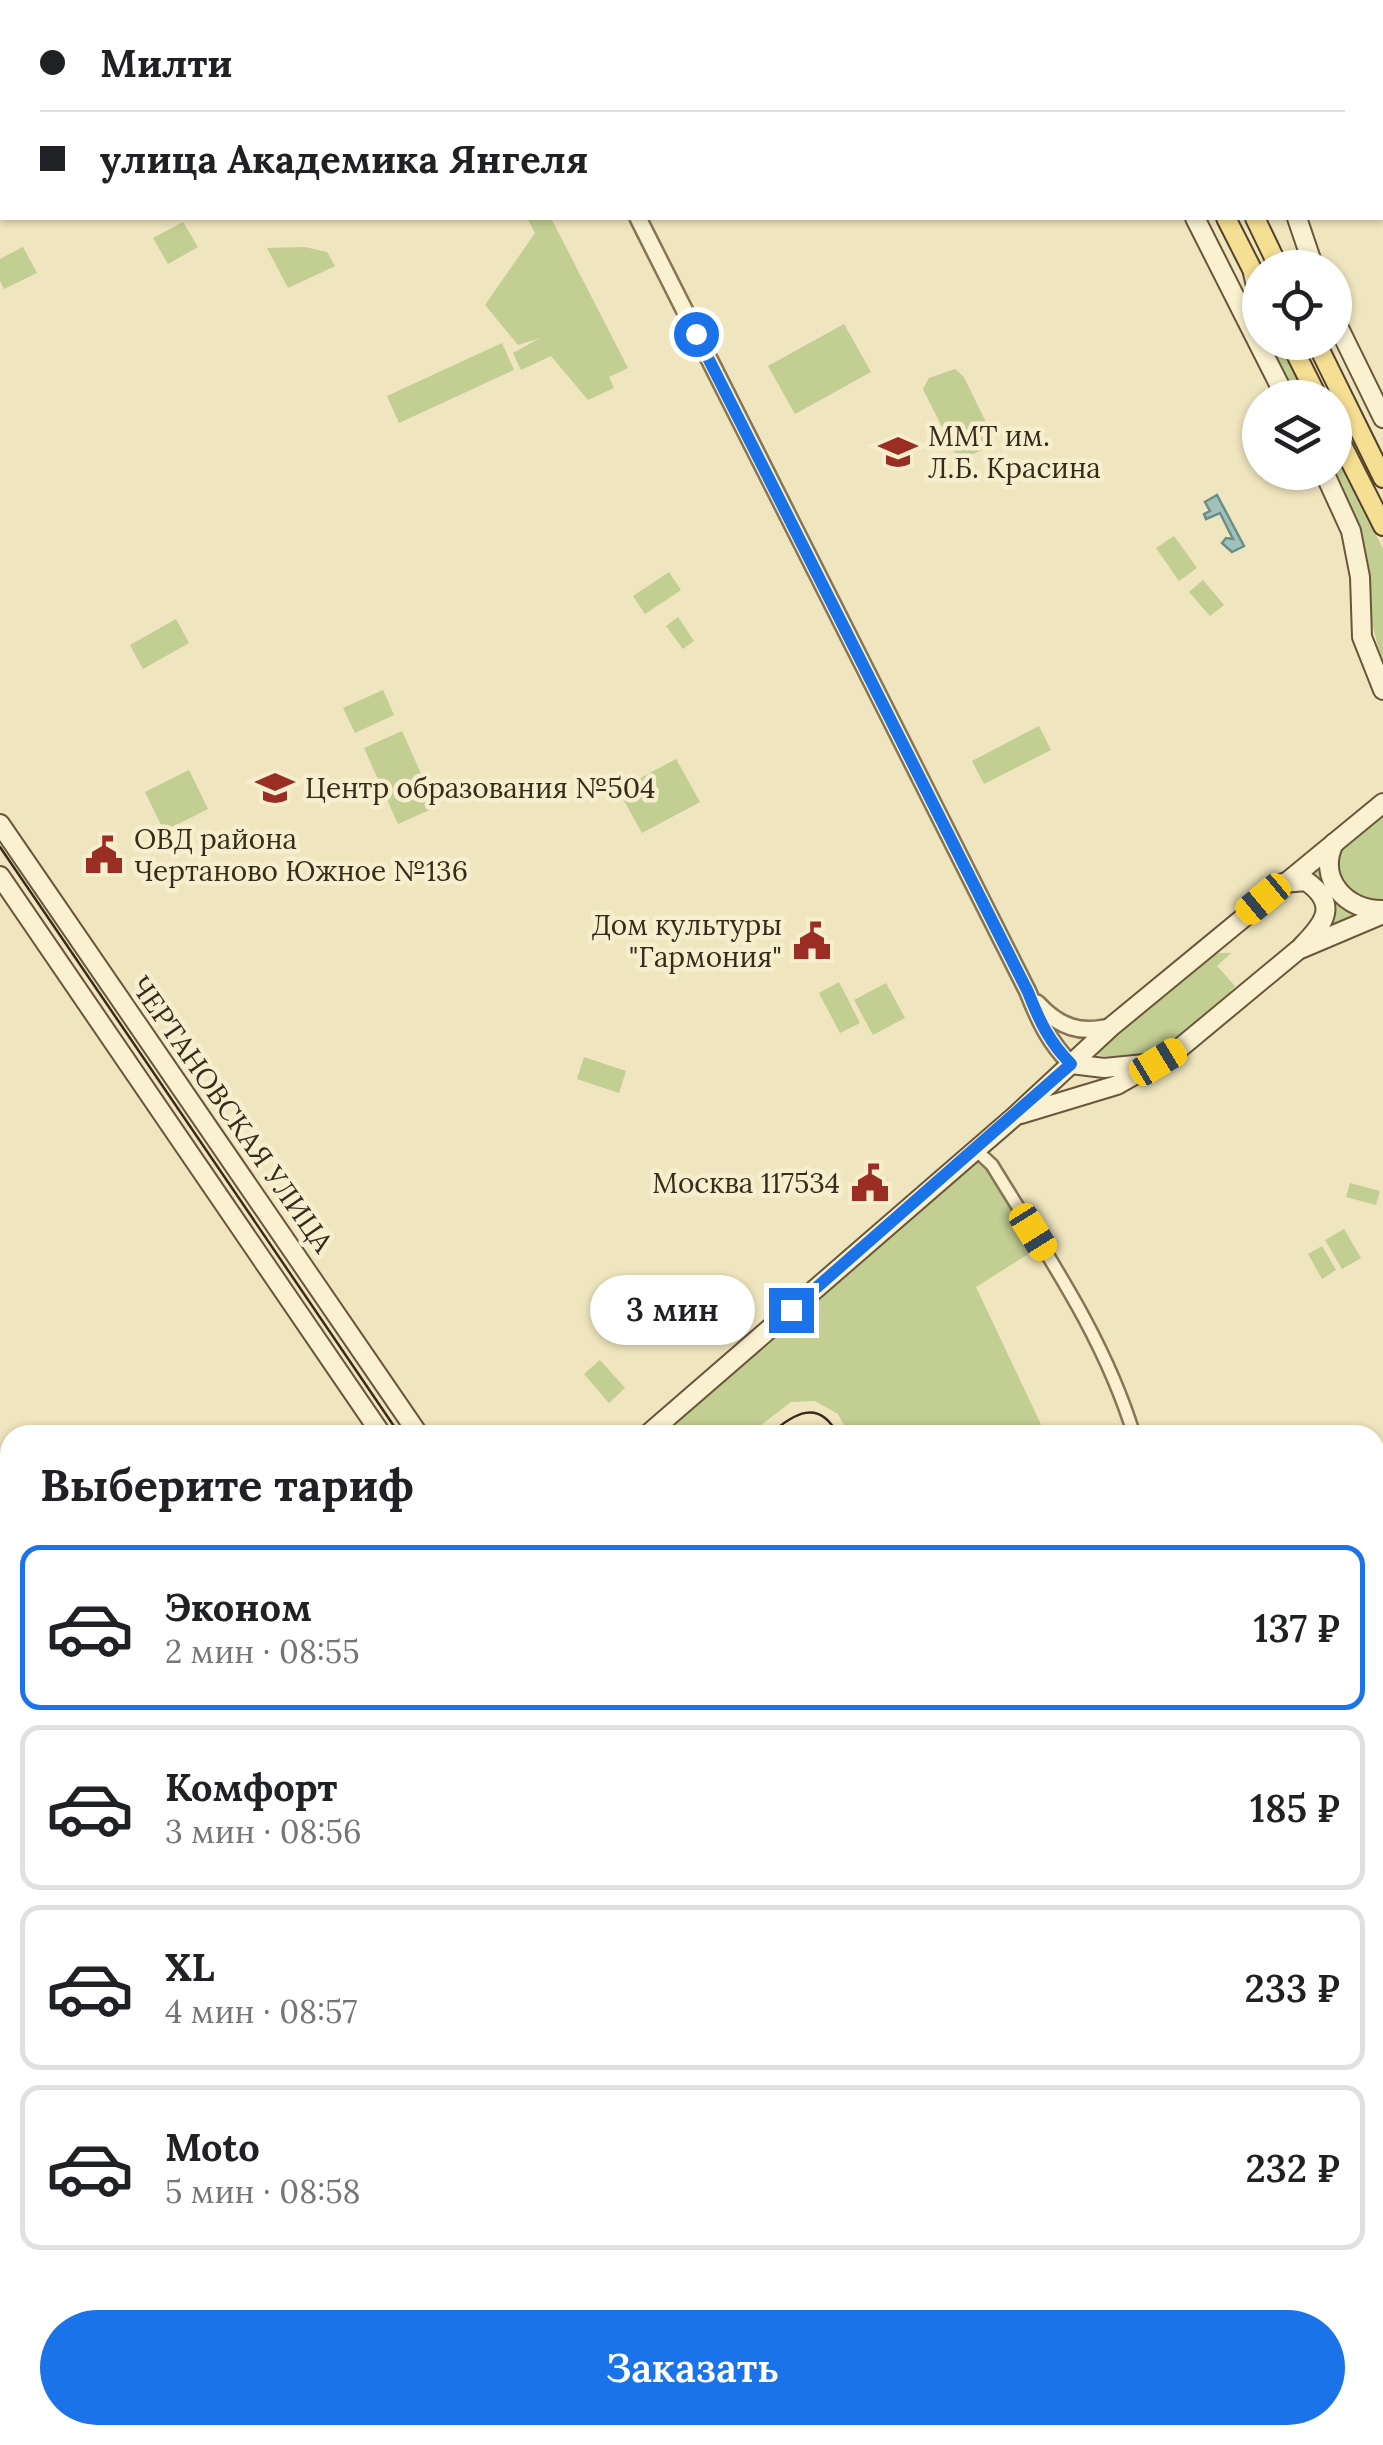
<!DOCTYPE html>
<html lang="ru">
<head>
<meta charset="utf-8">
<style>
  body { margin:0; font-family:Lora,serif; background:#f6f6f6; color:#202124; height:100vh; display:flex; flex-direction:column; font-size:38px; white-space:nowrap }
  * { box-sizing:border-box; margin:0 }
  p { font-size:32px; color:#757577 }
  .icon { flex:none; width:55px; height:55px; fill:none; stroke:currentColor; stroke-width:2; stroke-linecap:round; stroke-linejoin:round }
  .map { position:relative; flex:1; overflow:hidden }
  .details { position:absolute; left:0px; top:1425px; width:1385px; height:1020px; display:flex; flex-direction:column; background:#fff; border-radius:30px 30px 0 0; box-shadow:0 2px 8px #0004 }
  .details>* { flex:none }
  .guide { position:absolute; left:0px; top:0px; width:1385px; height:220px; box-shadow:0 2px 8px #0004; display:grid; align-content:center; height:220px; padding:0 40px; background:#fff }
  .buttons { position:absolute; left:1242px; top:250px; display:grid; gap:20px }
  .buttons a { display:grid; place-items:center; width:110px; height:110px; border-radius:50%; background:#fff; box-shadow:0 2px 8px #0004; font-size:50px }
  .end { position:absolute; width:45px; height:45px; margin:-22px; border:12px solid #1a73e8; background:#fff; box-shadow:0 0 0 5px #fff }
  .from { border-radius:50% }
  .bubble { position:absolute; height:70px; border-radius:35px; background:#fff; box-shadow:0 2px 8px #0004; font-size:32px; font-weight:600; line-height:70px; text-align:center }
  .car { position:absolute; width:30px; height:60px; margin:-30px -15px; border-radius:12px; box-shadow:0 0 8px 2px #0007; background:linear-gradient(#f5c518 24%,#345 0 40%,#f5c518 0 76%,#345 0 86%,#f5c518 0) }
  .guide b { display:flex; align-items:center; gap:35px; height:95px; font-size:38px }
  .guide b+b { border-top:2px solid #e0e0e0 }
  .guide i { width:25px; height:25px; background:#202124 }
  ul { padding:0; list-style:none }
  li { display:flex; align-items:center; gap:30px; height:165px; margin:0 20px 15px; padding:0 20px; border:5px solid #e0e0e0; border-radius:20px }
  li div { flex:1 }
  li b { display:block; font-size:38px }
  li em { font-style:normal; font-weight:600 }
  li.on { border-color:#1a73e8 }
  li>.icon { width:90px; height:90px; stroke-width:1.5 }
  h2 { padding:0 40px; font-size:45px; line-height:120px }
  .button { display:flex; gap:20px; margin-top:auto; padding:20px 40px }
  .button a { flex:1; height:115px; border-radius:60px; background:#1a73e8; color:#fff; font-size:40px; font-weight:600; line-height:115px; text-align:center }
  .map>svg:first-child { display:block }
  .green { fill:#c2ce92 }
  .water { fill:#a2c1ba; stroke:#698f89; stroke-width:2.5 }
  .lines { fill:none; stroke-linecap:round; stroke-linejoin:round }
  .minor-casing { stroke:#887556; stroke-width:16 }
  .tertiary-casing { stroke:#887556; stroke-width:20 }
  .secondary-casing { stroke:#6a563a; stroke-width:22 }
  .primary-casing { stroke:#56422b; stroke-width:22 }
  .minor { stroke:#faf1d1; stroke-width:11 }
  .tertiary { stroke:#faf1d1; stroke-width:15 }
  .secondary { stroke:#faf1d1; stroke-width:18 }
  .primary { stroke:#f5df93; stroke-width:18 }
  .tram { stroke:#372b1b; stroke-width:2.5 }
  .route { stroke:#1a73e8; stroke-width:12 }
  .labels { text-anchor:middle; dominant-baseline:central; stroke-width:9; stroke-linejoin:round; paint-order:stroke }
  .poi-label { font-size:28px; fill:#372b1b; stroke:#f7eece; text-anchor:start }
  .street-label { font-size:28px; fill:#372b1b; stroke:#f7eece }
</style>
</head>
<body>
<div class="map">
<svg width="1383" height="2445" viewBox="0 0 1383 2445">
  <rect width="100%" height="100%" fill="#efe5be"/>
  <g class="green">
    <path d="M527,218H551L628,368L609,377L614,388L588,400L551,356L521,370L513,353L540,338L518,345L485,305L535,233Z"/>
    <path d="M183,222L198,247L168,264L153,238Z"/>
    <path d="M23,247L37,273L4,289L0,281V259Z"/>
    <path d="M305,247L327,252L335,266L288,288L267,248Z"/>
    <path d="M844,324L871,372L795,414L768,366Z"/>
    <path d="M502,343L514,370L399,423L387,396Z"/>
    <path d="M1275,343H1281L1309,397H1295L1276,353Z"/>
    <path d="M955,369L964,377L993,437L987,448L966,457L955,453L923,389L929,378Z"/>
    <path d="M1335,451L1383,549V665L1332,473L1335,472Z"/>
    <path d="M1174,536L1197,568L1179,581L1156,548Z"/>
    <path d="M669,572L681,590L645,614L633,596Z"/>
    <path d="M1203,580L1224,605L1210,616L1189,592Z"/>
    <path d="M678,617L694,641L683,649L666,626Z"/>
    <path d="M176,619L189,643L143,669L130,645Z"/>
    <path d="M383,690L394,715L355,733L343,708Z"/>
    <path d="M1039,726L1051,750L984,784L972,761Z"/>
    <path d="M402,731L436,807L398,824L364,748Z"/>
    <path d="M676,759L700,802L642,833L618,790Z"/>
    <path d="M189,770L208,809L164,831L145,792Z"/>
    <path d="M1383,813V899C1350,906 1341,882 1334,855Z"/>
    <path d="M1318,866L1324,881L1360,914L1329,928L1332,915L1306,875Z"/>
    <path d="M1219,953H1231L1217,966L1235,986C1196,1036 1154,1066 1089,1054L1206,958Z"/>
    <path d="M839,982L860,1023L840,1033L819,993Z"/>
    <path d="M886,983L905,1018L873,1035L854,1000Z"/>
    <path d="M584,1057L626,1071L619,1093L577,1079Z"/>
    <path d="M984,1159L1036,1249L976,1287L1046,1435H849L838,1414L815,1401L791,1402L748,1435H657L975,1161Z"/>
    <path d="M1350,1183L1380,1191L1376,1205L1346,1197Z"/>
    <path d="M1344,1229L1361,1258L1342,1269L1325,1240Z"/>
    <path d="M1322,1246L1336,1270L1322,1279L1308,1254Z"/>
    <path d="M600,1360L625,1388L609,1403L584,1374Z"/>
    <path d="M0,1829L10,1848V2037L0,2046Z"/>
    <path d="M0,2071L10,2096V2156L0,2160Z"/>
    <path d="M1383,2183V2445H1355L1364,2435H1375V2211Z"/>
    <path d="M0,2335L10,2352V2435H55L63,2445H0Z"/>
    <path d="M494,2435H1282L1288,2445H493Z"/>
  </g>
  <path class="water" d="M1217,495L1244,546L1232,552L1222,543L1226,538L1233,539L1220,513L1206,519L1204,514L1210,511L1205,502Z"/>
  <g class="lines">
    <g class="minor-casing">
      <g id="minor">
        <path d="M976,1150L992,1165C1045,1252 1104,1336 1134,1435"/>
        <path d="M1375,1902L1383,1897"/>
        <path d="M0,2050L10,2042"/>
        <path d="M1295,2435L1301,2445"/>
      </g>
    </g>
    <g class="tertiary-casing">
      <g id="tertiary">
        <path d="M527,0L528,2"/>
        <path d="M62,2L67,0"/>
        <path d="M0,41L2,39"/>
        <path d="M638,218L1028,992C1039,1020 1049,1042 1071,1064"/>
        <path d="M1037,1003C1059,1027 1081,1035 1112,1026"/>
      </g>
    </g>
    <g class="secondary-casing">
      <g id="secondary">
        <path d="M1084,0L1085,2"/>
        <path d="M1199,0L1201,2"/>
        <path d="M1195,218L1286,398"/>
        <path d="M1297,218L1314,268"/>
        <path d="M1253,273L1260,302"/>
        <path d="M1335,320L1383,418"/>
        <path d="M1324,472L1351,531L1360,577L1362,637L1383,690"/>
        <path d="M0,824L419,1435"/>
        <path d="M1334,843C1317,879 1346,911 1383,910"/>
        <path d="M0,876L382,1435"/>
        <path d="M1283,883L1306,881C1339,904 1325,923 1302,946"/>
        <path d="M1071,1064L1104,1068L1145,1064"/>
        <path d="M1021,1114L1117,1085L1175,1052L1298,950L1383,914"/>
        <path d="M647,1435L1015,1116L1112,1026L1383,803"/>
      </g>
    </g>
    <g class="primary-casing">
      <g id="primary">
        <path d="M1117,0L1119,2"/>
        <path d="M1144,0L1145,2"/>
        <path d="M1226,218L1260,285"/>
        <path d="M1255,218L1279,268"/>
        <path d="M1290,342L1318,398"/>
        <path d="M1316,342L1383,478"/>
        <path d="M1335,431L1383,526"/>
      </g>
    </g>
    <use href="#minor" class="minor"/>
    <use href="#tertiary" class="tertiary"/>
    <use href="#secondary" class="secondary"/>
    <use href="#primary" class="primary"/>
    <g class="tram">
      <path d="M0,847L400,1435"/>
      <path d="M769,1435C794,1413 819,1398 838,1435"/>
    </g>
  </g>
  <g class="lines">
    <path class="route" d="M696,334L1028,992C1039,1020 1049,1042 1071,1064L791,1310"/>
  </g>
  <defs>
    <g id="university-bare" transform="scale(3)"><path d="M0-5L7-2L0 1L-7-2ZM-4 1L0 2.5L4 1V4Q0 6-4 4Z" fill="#9a2d24" stroke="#f7eece" stroke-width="2.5" paint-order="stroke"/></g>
    <g id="school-bare" transform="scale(3)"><path d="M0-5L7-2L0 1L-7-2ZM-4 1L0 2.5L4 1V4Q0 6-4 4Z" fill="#9a2d24" stroke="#f7eece" stroke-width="2.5" paint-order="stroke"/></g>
    <g id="civic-bare" transform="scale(3)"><path d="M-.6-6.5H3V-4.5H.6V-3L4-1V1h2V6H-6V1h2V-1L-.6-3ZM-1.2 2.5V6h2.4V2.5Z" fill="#9a2d24" stroke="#f7eece" stroke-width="2.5" paint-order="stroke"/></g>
  </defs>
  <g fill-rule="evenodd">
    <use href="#university-bare" x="898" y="452"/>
    <use href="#school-bare" x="275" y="788"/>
    <use href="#civic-bare" x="104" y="855"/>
    <use href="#civic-bare" x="812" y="941"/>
    <use href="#civic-bare" x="870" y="1183"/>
  </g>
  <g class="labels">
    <g class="poi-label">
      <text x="928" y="436">ММТ им.<tspan x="928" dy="32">Л.Б. Красина</tspan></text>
      <text x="305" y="788">Центр образования №504</text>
      <text x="134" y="839">ОВД района<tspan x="134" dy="32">Чертаново Южное №136</tspan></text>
      <text x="782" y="925" text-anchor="end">Дом культуры<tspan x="782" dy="32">"Гармония"</tspan></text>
      <text x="840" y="1183" text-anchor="end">Москва 117534</text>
    </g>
    <g class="street-label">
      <text transform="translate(232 1114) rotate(55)">ЧЕРТАНОВСКАЯ УЛИЦА</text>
    </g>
  </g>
</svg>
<div class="buttons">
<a><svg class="icon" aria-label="locate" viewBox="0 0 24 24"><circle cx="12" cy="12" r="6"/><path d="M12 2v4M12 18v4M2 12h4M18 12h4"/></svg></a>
<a><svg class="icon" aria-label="layers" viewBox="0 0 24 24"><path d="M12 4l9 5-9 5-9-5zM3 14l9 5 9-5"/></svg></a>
</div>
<i class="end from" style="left:696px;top:334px"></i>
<i class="end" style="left:791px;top:1310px"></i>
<div class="bubble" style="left:590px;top:1275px;width:165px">3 мин</div>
<i class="car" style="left:1263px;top:899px;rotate:230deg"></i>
<i class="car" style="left:1158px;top:1062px;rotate:59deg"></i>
<i class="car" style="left:1033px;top:1232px;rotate:148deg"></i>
<div class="guide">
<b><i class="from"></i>Милти</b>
<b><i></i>улица Академика Янгеля</b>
</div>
<section class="details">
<h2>Выберите тариф</h2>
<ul>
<li class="on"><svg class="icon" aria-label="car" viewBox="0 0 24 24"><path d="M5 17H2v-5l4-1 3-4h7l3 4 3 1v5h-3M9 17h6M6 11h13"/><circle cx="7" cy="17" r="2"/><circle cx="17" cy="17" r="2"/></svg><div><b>Эконом</b><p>2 мин · 08:55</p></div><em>137 ₽</em></li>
<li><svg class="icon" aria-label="car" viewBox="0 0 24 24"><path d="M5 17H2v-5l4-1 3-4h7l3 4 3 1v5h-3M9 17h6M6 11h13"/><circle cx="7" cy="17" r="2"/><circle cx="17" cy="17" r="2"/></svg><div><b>Комфорт</b><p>3 мин · 08:56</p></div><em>185 ₽</em></li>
<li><svg class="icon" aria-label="car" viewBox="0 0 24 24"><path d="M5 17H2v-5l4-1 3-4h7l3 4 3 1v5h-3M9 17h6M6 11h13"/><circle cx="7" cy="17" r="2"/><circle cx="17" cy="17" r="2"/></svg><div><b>XL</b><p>4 мин · 08:57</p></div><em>233 ₽</em></li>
<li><svg class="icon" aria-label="car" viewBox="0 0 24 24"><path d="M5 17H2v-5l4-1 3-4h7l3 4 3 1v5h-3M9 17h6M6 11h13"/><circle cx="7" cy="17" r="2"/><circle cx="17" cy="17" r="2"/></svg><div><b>Moto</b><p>5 мин · 08:58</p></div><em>232 ₽</em></li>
</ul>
<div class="button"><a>Заказать</a></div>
</section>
</div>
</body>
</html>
